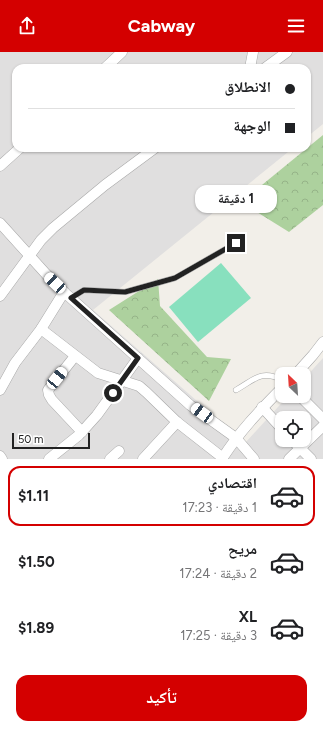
<!DOCTYPE html>
<html lang="ar">
<head>
<meta charset="utf-8">
<style>
  body { margin:0; font-family:Figtree,"Noto Naskh Arabic",sans-serif; background:#f2f2f2; color:#202124; direction:rtl; height:100vh; display:flex; flex-direction:column; font-size:15px; white-space:nowrap }
  * { box-sizing:border-box; margin:0 }
  p { font-size:13px; color:#757577 }
  .icon { flex:none; width:22px; height:22px; fill:none; stroke:currentColor; stroke-width:2; stroke-linecap:round; stroke-linejoin:round }
  .map { position:relative; height:407px; overflow:hidden; direction:ltr }
  .sheet { display:flex; flex-direction:column; background:#fff; flex:1 }
  .sheet>* { flex:none }
  .guide { position:absolute; left:12px; top:12px; width:299px; height:88px; border-radius:12px; box-shadow:0 1px 3px #0004; direction:rtl; display:grid; align-content:center; height:88px; padding:0 16px; background:#fff }
  .needle { width:26px; rotate:335deg }
  .fabs { position:absolute; left:275px; top:315px; display:grid; gap:8px }
  .fabs a { display:grid; place-items:center; width:36px; height:36px; border-radius:8px; background:#fff; box-shadow:0 1px 3px #0004; font-size:20px }
  .scale { position:absolute; left:12px; bottom:10px; width:78px; box-sizing:border-box; padding-left:4px; border:2px solid #222; border-top:0; font-size:11px; line-height:14px; white-space:nowrap; color:#222; -webkit-text-stroke:3px #fff; paint-order:stroke }
  .end { position:absolute; width:18px; height:18px; margin:-9px; border:5px solid #222; background:#fff; box-shadow:0 0 0 2px #fff }
  .from { border-radius:50% }
  .bubble { position:absolute; height:28px; border-radius:12px; background:#fff; box-shadow:0 1px 3px #0004; font-size:13px; font-weight:700; line-height:28px; text-align:center; direction:rtl }
  .car { position:absolute; width:12px; height:24px; margin:-12px -6px; border-radius:5px; box-shadow:0 0 3px 1px #0007; background:linear-gradient(#fff 24%,#345 0 40%,#fff 0 76%,#345 0 86%,#fff 0) }
  .guide b { display:flex; align-items:center; gap:14px; height:38px; font-size:15px }
  .guide b+b { border-top:1px solid #e0e0e0 }
  .guide i { width:10px; height:10px; background:#202124 }
  ul { padding:7px 0 0; list-style:none }
  li { display:flex; align-items:center; gap:12px; height:60px; margin:0 8px 6px; padding:0 8px; border:2px solid transparent; border-radius:12px }
  li div { flex:1 }
  li b { display:block; font-size:15px }
  li em { font-style:normal; font-weight:700 }
  li.current { border-color:#d40000 }
  li>.icon { width:36px; height:36px; stroke-width:1.5 }
  .button { display:flex; gap:8px; margin-top:auto; padding:8px 16px }
  .button a { flex:1; height:46px; border-radius:12px; background:#d40000; color:#fff; font-size:16px; font-weight:700; line-height:46px; text-align:center }
  header { display:flex; justify-content:space-between; align-items:center; height:52px; padding:0 16px; background:#d40000; color:#fff; font-size:18px; font-weight:700 }
  .map>svg:first-child { display:block }
  .residential { fill:#e0dfdf; fill-rule:evenodd }
  .forest { fill:url(#forest-crowns) }
  .pitch { fill:#88e0be }
  .lines { fill:none; stroke-linecap:round; stroke-linejoin:round }
  .service-casing { stroke:#a9a9a9; stroke-width:6 }
  .minor-casing { stroke:#a9a9a9; stroke-width:11 }
  .service { stroke:#fff; stroke-width:5 }
  .minor { stroke:#fff; stroke-width:10 }
  .route { stroke:#222; stroke-width:5 }
</style>
</head>
<body>
<header><svg class="icon" aria-label="menu" viewBox="0 0 24 24"><path d="M4 6h16M4 12h16M4 18h16"/></svg>Cabway<svg class="icon" aria-label="share" viewBox="0 0 24 24"><path d="M12 15V3M7 8l5-5 5 5M5 13v7h14v-7"/></svg></header>
<div class="map">
<svg width="323" height="407" viewBox="0 0 323 407">
  <defs>
    <pattern id="forest-crowns" width="20" height="18" patternUnits="userSpaceOnUse"><rect width="20" height="18" fill="#add19e"/><path d="M2 6a3 3 0 1 1 6 0M12 15a3 3 0 1 1 6 0" fill="none" stroke="#95b388"/></pattern>
  </defs>
  <rect width="100%" height="100%" fill="#f2efe9"/>
  <path class="residential" d="M0,0H323V72L307,85V16H16V96H293L93,258L245,391L288,344H304V327L323,306V407H0ZM282,366H304V388H282Z"/>
  <g class="forest">
    <path d="M323,83V153L289,180L241,150Z"/>
    <path d="M158,227L160,254L207,305L231,307L209,349L109,258Z"/>
  </g>
  <path class="pitch" d="M221,211L251,246L198,290L169,255Z"/>
  <g class="lines">
    <g class="service-casing">
      <g id="service">
        <path d="M71,246L84,238L125,240L175,226L236,191"/>
        <path d="M236,338C254,328 261,317 282,328"/>
      </g>
    </g>
    <g class="minor-casing">
      <g id="minor">
        <path d="M105,16L122,0"/>
        <path d="M250,16L253,0"/>
        <path d="M265,16L287,0"/>
        <path d="M0,114L20,96"/>
        <path d="M0,171L46,222L64,240L41,277L15,311L0,338"/>
        <path d="M64,240L190,353L236,386L254,407"/>
        <path d="M0,244L41,188L53,176L105,133L155,96"/>
        <path d="M41,277L98,321L139,334L146,340L177,370L223,406"/>
        <path d="M75,304L48,338L49,343L52,348L82,380"/>
        <path d="M296,322L313,303L323,290"/>
        <path d="M300,344L323,367"/>
        <path d="M262,355L282,377"/>
        <path d="M292,388L311,407"/>
        <path d="M0,404L2,407"/>
        <path d="M49,407L79,383L97,363L138,306"/>
        <path d="M110,407L119,399"/>
        <path d="M143,407L177,370"/>
        <path d="M222,407C239,380 260,358 282,336"/>
        <path d="M289,407L323,374"/>
      </g>
    </g>
    <use href="#service" class="service"/>
    <use href="#minor" class="minor"/>
  </g>
  <g class="lines">
    <path class="route" d="M113,341L138,306L71,246L84,238L125,240L175,226L236,191"/>
  </g>
</svg>
<div class="fabs">
<a><svg class="needle" viewBox="-14 -14 28 28"><path d="M0-13l5 13h-10z" fill="#e53935"/><path d="M0 13l5-13h-10z" fill="#757577"/></svg></a>
<a><svg class="icon" aria-label="locate" viewBox="0 0 24 24"><circle cx="12" cy="12" r="6"/><path d="M12 2v4M12 18v4M2 12h4M18 12h4"/></svg></a>
</div>
<div class="scale">50 m</div>
<i class="end from" style="left:113px;top:341px"></i>
<i class="end" style="left:236px;top:191px"></i>
<div class="bubble" style="left:195px;top:133px;width:82px">1 دقيقة</div>
<i class="car" style="left:55px;top:231px;rotate:313deg"></i>
<i class="car" style="left:57px;top:326px;rotate:39deg"></i>
<i class="car" style="left:202px;top:361px;rotate:306deg"></i>
<div class="guide">
<b><i class="from"></i>الانطلاق</b>
<b><i></i>الوجهة</b>
</div>
</div>
<section class="sheet">
<ul>
<li class="current"><svg class="icon" aria-label="car" viewBox="0 0 24 24"><path d="M5 17H2v-5l4-1 3-4h7l3 4 3 1v5h-3M9 17h6M6 11h13"/><circle cx="7" cy="17" r="2"/><circle cx="17" cy="17" r="2"/></svg><div><b>اقتصادي</b><p>1 دقيقة · 17:23</p></div><em>$1.11</em></li>
<li><svg class="icon" aria-label="car" viewBox="0 0 24 24"><path d="M5 17H2v-5l4-1 3-4h7l3 4 3 1v5h-3M9 17h6M6 11h13"/><circle cx="7" cy="17" r="2"/><circle cx="17" cy="17" r="2"/></svg><div><b>مريح</b><p>2 دقيقة · 17:24</p></div><em>$1.50</em></li>
<li><svg class="icon" aria-label="car" viewBox="0 0 24 24"><path d="M5 17H2v-5l4-1 3-4h7l3 4 3 1v5h-3M9 17h6M6 11h13"/><circle cx="7" cy="17" r="2"/><circle cx="17" cy="17" r="2"/></svg><div><b>XL</b><p>3 دقيقة · 17:25</p></div><em>$1.89</em></li>
</ul>
<div class="button"><a>تأكيد</a></div>
</section>
</body>
</html>
